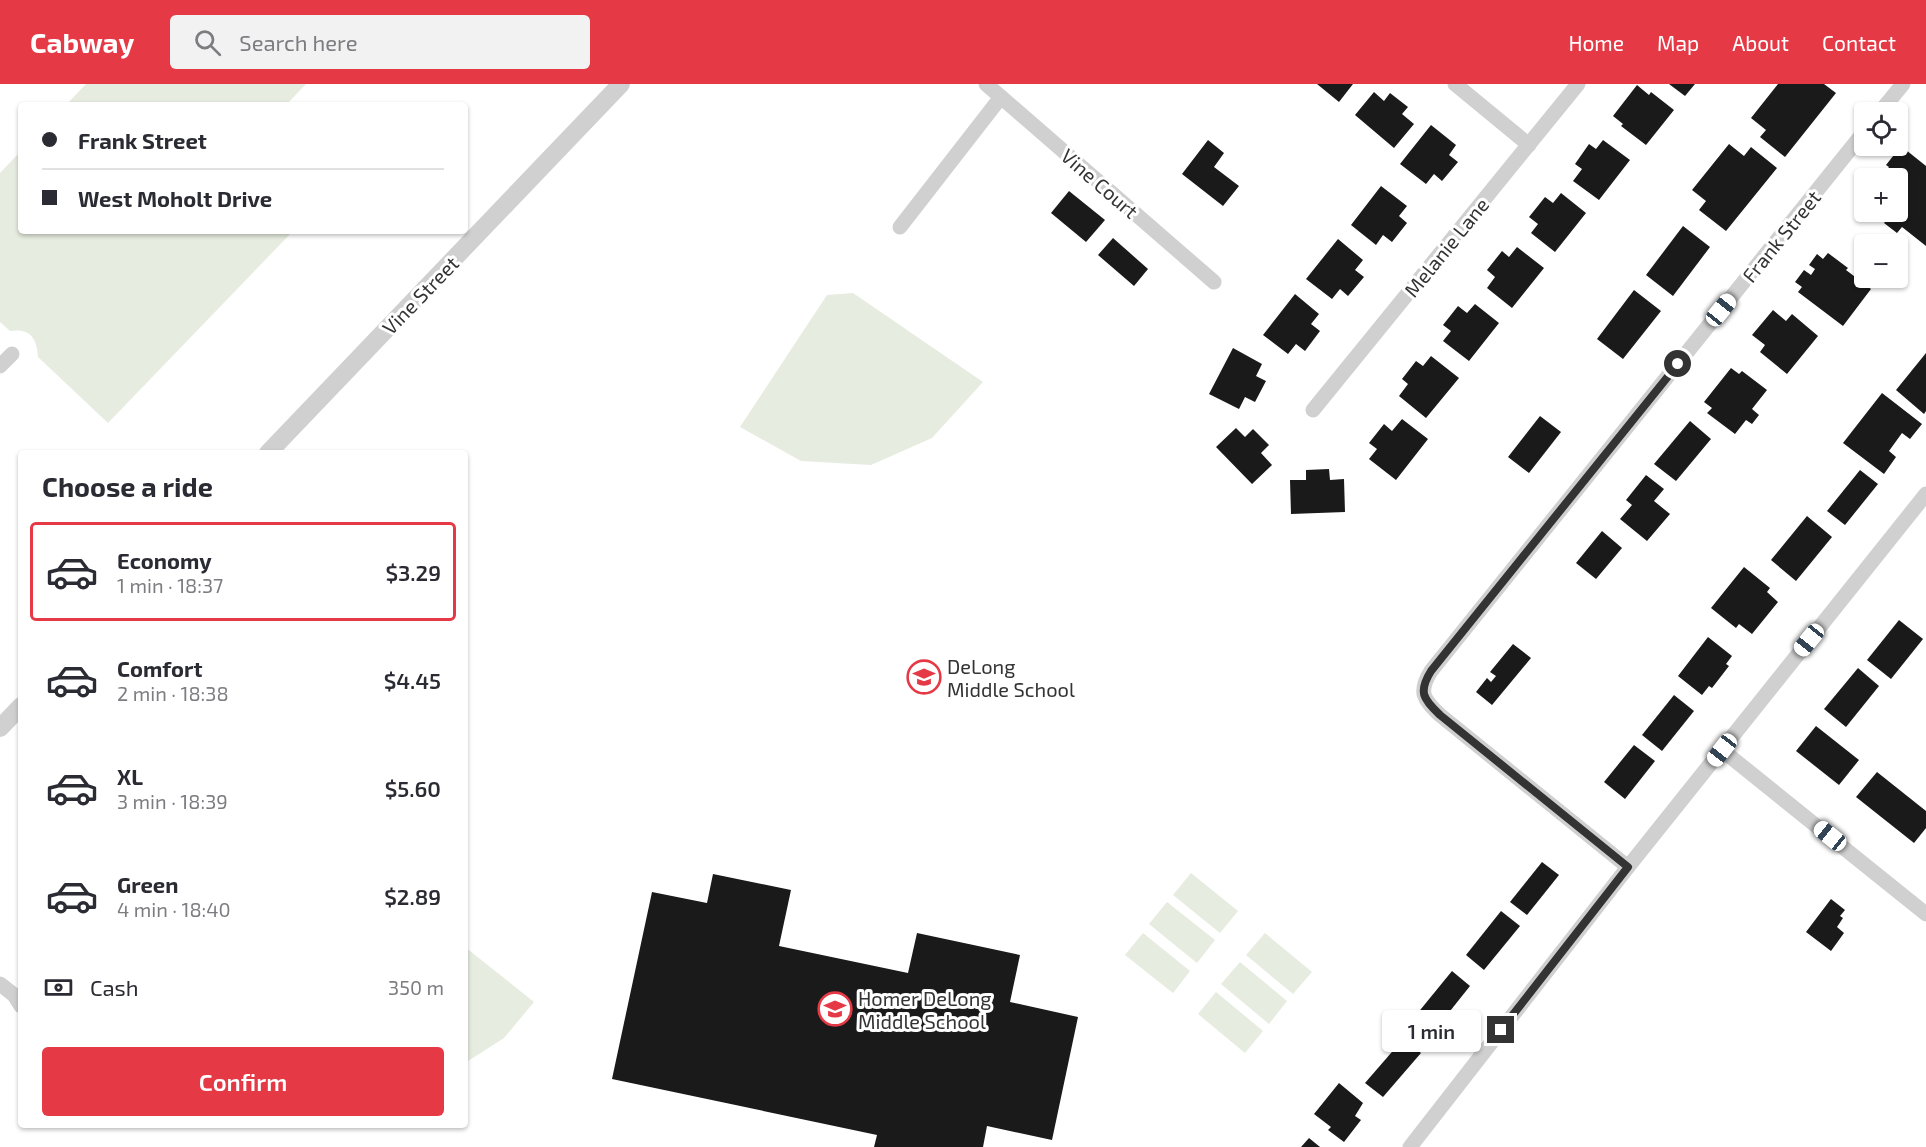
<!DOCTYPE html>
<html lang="en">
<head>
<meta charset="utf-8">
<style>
  body { margin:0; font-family:"Exo 2",sans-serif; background:#f2f2f3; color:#2b2b33; height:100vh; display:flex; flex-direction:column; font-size:22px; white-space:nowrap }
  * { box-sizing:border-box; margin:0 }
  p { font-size:20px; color:#7c7c81 }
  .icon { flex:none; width:33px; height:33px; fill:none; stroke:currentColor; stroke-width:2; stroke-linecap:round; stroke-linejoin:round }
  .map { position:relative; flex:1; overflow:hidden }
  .details { position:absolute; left:18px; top:366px; width:450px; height:678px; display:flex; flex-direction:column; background:#fff; border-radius:6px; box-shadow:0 2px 4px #0004 }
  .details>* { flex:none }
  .banner { position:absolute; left:18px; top:18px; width:450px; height:132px; border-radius:6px; box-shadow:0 2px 4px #0004; display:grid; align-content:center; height:132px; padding:0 24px; background:#fff }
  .tools { position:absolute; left:1854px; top:18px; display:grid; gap:12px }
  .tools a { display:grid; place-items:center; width:54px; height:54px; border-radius:6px; background:#fff; box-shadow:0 2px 4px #0004; font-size:30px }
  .end { position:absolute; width:27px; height:27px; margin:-14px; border:8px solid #333; background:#fff; box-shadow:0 0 0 3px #fff }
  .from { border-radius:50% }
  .bubble { position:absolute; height:42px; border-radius:6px; background:#fff; box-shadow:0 2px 4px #0004; font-size:20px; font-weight:600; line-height:42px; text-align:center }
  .car { position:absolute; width:18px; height:36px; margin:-18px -9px; border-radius:8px; box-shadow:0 0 4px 2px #0007; background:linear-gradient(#fff 24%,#345 0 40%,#fff 0 76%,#345 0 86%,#fff 0) }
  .banner b { display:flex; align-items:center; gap:21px; height:57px; font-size:22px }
  .banner b+b { border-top:2px solid #e1e1e2 }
  .banner i { width:15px; height:15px; background:#2b2b33 }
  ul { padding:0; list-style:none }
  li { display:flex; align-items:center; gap:18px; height:99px; margin:0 12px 9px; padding:0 12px; border:3px solid transparent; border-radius:6px }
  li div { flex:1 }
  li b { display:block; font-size:22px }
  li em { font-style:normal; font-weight:600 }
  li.active { border-color:#e63946 }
  li>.icon { width:54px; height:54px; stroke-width:1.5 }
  h2 { padding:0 24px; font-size:27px; line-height:72px }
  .pay { display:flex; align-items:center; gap:15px; height:66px; padding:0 24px; font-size:22px }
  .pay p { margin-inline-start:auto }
  .cta { display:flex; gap:12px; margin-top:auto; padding:12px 24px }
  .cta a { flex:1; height:69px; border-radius:6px; background:#e63946; color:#fff; font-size:24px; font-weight:600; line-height:69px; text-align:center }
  header { display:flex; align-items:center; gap:36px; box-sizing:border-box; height:84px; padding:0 30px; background:#e63946; color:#fff }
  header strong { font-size:28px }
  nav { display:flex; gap:33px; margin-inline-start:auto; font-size:21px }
  .search { width:420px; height:54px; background:#f2f2f3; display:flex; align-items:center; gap:15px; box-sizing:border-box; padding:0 21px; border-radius:6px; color:#7c7c81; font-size:22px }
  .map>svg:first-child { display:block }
  .green { fill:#e6ecdf }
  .building { fill:#1a1a1a }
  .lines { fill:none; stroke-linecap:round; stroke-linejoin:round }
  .minor { stroke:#d0d0d0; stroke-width:15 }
  .tertiary { stroke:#d0d0d0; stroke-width:18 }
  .route { stroke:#333; stroke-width:8 }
  .labels { text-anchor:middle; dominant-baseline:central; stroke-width:6; stroke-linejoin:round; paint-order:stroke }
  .street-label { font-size:20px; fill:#333; stroke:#fff }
  .poi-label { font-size:20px; fill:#333; stroke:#fff; text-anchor:start }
</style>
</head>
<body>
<header>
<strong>Cabway</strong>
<div class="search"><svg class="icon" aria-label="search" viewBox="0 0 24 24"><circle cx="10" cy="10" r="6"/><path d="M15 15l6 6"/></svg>Search here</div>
<nav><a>Home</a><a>Map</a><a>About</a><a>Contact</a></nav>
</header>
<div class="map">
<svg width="1926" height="1063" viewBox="0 0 1926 1063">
  <rect width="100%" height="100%" fill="#fff"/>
  <g class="green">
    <path d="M86,0H306L286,21H66Z"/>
    <path d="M21,67V147H293L108,339L38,273C37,254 30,244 10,247L0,238V89Z"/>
    <path d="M853,209L983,298L932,354L871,381L801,377L740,343L827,211Z"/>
    <path d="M1191,789L1238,827L1220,849L1173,811Z"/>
    <path d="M1167,818L1215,856L1197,879L1149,840Z"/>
    <path d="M1143,849L1190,887L1173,909L1125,871Z"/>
    <path d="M1265,849L1312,888L1293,910L1246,871Z"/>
    <path d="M465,863L534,918L504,954L465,979Z"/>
    <path d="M1240,878L1287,917L1269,940L1221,900Z"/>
    <path d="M1216,908L1263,947L1245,969L1198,930Z"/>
  </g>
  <g class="building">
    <path d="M1317,0H1353L1339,18Z"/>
    <path d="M1669,0H1695L1685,12Z"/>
    <path d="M1778,0H1824L1836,9L1785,73L1760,53L1766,46L1751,34Z"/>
    <path d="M1637,1L1649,11L1651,8L1674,26L1646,61L1621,42L1623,40L1613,32Z"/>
    <path d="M1374,8L1384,17L1390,9L1408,23L1402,30L1414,40L1394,64L1355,31Z"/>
    <path d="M1431,41L1456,61L1449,71L1458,78L1442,97L1434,90L1426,100L1400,80Z"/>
    <path d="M1208,56L1224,69L1214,83L1239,102L1223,122L1182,90Z"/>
    <path d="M1603,56L1630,76L1599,116L1573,97L1582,85L1575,80L1589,60L1596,65Z"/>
    <path d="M1729,60L1744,72L1751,63L1777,84L1726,147L1699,126L1706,117L1692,106Z"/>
    <path d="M1901,62L1926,82V162L1902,143L1897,149L1884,139L1890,132L1883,128H1898V94H1880L1889,83L1886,81Z"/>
    <path d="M1381,102L1407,122L1399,132L1407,139L1392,158L1383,151L1376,161L1351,141Z"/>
    <path d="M1069,107L1105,136L1086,158L1051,129Z"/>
    <path d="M1561,109L1586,129L1555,168L1531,149L1538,140L1529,133L1545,113L1553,119Z"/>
    <path d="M1683,142L1710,163L1673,212L1646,191Z"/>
    <path d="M1113,154L1148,185L1134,202L1098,171Z"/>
    <path d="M1338,155L1363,176L1355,186L1364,193L1348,212L1340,205L1332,215L1306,195Z"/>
    <path d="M1517,163L1544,184L1512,224L1487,204L1495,193L1487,186L1502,167L1509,173Z"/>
    <path d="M1828,169L1848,184L1846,186L1871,205L1843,242L1798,208L1802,203L1795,198L1804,186L1811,191L1815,185L1809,181L1817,170L1823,175Z"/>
    <path d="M1634,206L1661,227L1623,275L1597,255Z"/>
    <path d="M1295,210L1319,230L1311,240L1320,247L1305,267L1296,260L1288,270L1263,251Z"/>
    <path d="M1475,220L1499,239L1469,277L1443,257L1451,247L1443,241L1458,222L1467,229Z"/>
    <path d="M1773,226L1786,237L1792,230L1818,252L1787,290L1760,268L1765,261L1752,251Z"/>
    <path d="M1233,264L1262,280L1256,292L1266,297L1255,318L1245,313L1239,325L1209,310Z"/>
    <path d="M1926,269V327L1924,330L1896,306Z"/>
    <path d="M1431,272L1459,294L1426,334L1399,312L1408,300L1402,295L1416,277L1423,282Z"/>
    <path d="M1731,284L1739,290L1742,287L1767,306L1752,325L1759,331L1752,340L1746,336L1735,350L1707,329L1712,324L1704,318Z"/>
    <path d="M1882,309L1922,340L1910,355L1902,349L1889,367L1896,373L1884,390L1843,359Z"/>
    <path d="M1540,332L1561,348L1529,389L1508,373Z"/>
    <path d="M1402,335L1428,355L1396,396L1369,375L1377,365L1369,359L1384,340L1392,347Z"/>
    <path d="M1690,337L1711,355L1676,397L1654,380Z"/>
    <path d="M1236,344L1245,353L1253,345L1269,361L1261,369L1272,381L1252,400L1216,363Z"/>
    <path d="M1329,385L1330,396L1344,395L1345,428L1291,430L1290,396H1306V386Z"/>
    <path d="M1860,386L1878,400L1845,441L1827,427Z"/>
    <path d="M1646,391L1664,405L1654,417L1670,430L1647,457L1620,435L1632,421L1626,416Z"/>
    <path d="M1807,432L1832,453L1796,497L1771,476Z"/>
    <path d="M1602,447L1622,464L1596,495L1576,479Z"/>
    <path d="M1744,483L1770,504L1767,508L1778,518L1752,550L1739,540L1736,544L1711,524Z"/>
    <path d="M1899,536L1923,555L1891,595L1867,576Z"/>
    <path d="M1708,553L1732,572L1726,580L1729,582L1712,604L1709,602L1702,611L1678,592Z"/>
    <path d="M1513,560L1531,574L1492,621L1476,608L1487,594L1491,598L1496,592L1490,588Z"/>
    <path d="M1858,584L1879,602L1846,643L1824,625Z"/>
    <path d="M1674,611L1694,627L1662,667L1642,651Z"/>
    <path d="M1816,642L1859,676L1839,701L1796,667Z"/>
    <path d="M1634,661L1655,677L1625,715L1604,698Z"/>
    <path d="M1877,688L1926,727V744L1914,759L1856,713Z"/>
    <path d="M1542,778L1559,791L1527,831L1510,818Z"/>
    <path d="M713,790L791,806L779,862L908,889L917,849L1020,871L1010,918L1078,933L1052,1056L987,1042L983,1063H874L877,1051L612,995L652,808L707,819Z"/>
    <path d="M1831,815L1845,826L1840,832L1843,834L1837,843L1844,849L1831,867L1806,848Z"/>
    <path d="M1501,827L1520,842L1484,886L1466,871Z"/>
    <path d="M1452,887L1470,902L1431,951L1412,936Z"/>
    <path d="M1404,954L1421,969L1383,1013L1365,999Z"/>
    <path d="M1339,999L1363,1019L1355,1032L1361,1036L1344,1058L1328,1046L1331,1043L1314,1030Z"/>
    <path d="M1309,1054L1320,1063H1301Z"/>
  </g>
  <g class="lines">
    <g class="minor">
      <path d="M986,0L1214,198"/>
      <path d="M1455,0L1529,61"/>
      <path d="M1880,28L1903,0"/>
      <path d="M900,143L1001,13"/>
      <path d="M0,282L12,270"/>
      <path d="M1313,326L1578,0"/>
      <path d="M1722,666L1926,830"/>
      <path d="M1628,783L1440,631C1423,615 1418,608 1431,587L1864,48"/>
      <path d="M0,900L14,911L21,922"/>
      <path d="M1410,1063L1628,783L1926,410"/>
    </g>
    <g class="tertiary">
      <path d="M268,369L621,0"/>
      <path d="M0,644L21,622"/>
    </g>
  </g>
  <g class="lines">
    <path class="route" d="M1501,946L1628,783L1440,631C1423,615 1418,608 1431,587L1678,280"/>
  </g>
  <defs>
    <g id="school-ring" transform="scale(1.725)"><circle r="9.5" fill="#fff" stroke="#e63946" stroke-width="1.5"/><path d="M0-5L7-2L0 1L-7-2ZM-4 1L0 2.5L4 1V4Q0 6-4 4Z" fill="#e63946"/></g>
  </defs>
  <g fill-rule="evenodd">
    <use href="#school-ring" x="924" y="593"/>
    <use href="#school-ring" x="835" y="925"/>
  </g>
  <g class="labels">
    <g class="street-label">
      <text transform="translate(1100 99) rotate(41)">Vine Court</text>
      <text transform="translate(1781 152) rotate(-51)">Frank Street</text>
      <text transform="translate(1446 163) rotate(-51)">Melanie Lane</text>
      <text transform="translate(420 211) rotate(-46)">Vine Street</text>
    </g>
    <g class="poi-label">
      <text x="947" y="582">DeLong<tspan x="947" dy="23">Middle School</tspan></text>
      <text x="858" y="914">Homer DeLong<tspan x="858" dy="23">Middle School</tspan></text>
    </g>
  </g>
</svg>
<div class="tools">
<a><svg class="icon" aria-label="locate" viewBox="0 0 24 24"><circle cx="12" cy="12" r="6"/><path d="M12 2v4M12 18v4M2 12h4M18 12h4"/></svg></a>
<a>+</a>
<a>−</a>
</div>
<i class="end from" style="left:1678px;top:280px"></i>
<i class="end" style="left:1501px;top:946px"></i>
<div class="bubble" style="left:1382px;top:926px;width:99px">1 min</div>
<i class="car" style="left:1721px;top:226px;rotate:39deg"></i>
<i class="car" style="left:1809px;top:556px;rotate:219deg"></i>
<i class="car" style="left:1722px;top:666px;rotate:218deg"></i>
<i class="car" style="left:1830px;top:752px;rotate:309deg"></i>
<div class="banner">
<b><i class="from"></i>Frank Street</b>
<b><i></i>West Moholt Drive</b>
</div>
<section class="details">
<h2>Choose a ride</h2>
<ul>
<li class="active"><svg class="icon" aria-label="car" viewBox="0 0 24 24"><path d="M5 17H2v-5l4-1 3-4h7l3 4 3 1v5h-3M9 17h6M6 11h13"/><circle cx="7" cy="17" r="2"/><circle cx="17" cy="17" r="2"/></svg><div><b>Economy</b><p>1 min · 18:37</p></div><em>$3.29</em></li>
<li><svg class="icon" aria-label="car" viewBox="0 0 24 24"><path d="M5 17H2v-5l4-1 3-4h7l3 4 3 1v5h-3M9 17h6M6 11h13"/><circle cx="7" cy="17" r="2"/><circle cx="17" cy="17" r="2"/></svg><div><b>Comfort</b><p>2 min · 18:38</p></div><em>$4.45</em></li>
<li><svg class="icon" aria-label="car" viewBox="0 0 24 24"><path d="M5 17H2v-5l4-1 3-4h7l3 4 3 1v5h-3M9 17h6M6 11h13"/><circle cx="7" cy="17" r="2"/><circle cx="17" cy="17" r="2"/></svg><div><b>XL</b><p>3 min · 18:39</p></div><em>$5.60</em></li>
<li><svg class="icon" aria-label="car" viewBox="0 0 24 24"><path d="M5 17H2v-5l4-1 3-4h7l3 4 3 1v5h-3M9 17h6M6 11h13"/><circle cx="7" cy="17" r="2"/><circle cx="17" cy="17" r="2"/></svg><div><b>Green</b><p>4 min · 18:40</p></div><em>$2.89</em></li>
</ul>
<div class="pay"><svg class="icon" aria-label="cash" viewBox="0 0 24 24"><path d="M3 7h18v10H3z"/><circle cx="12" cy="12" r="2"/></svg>Cash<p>350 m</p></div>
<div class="cta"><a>Confirm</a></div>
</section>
</div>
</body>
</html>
